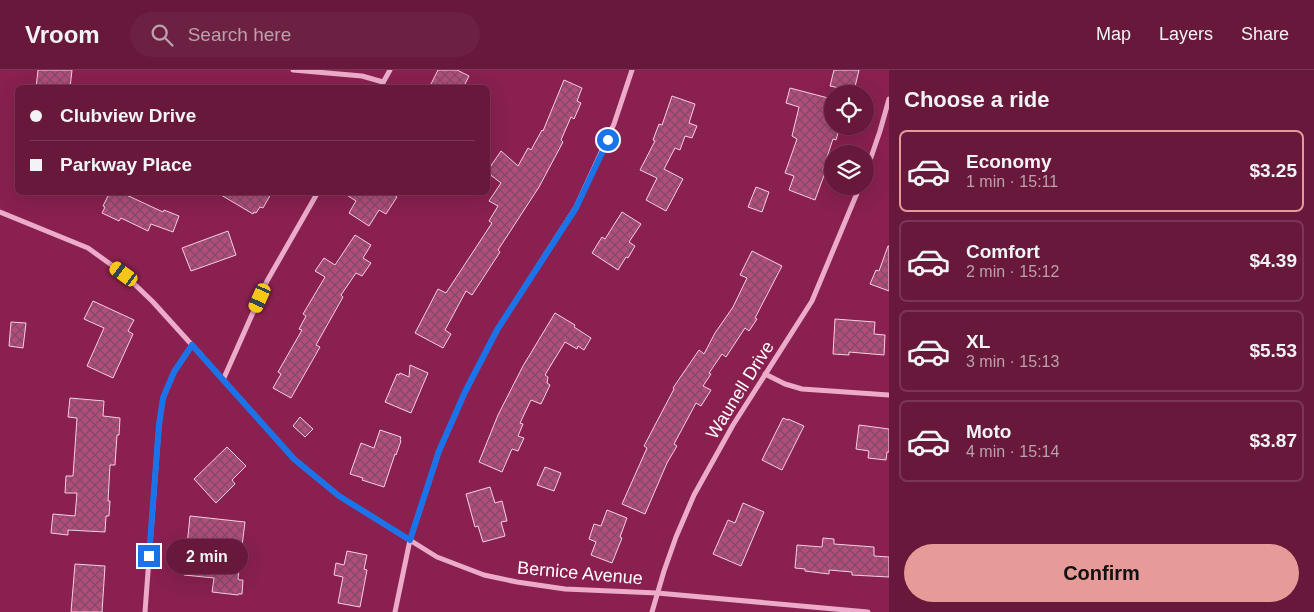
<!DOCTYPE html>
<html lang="en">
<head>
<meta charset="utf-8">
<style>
  body { margin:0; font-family:Arial,sans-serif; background:#6d2142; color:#f1f3f6; height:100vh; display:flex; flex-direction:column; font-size:19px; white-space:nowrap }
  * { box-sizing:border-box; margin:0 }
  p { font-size:16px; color:#bda0af }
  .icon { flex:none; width:28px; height:28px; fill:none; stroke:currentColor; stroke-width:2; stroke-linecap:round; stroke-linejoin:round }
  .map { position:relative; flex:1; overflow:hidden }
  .details { display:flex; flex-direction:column; background:#67183b; width:425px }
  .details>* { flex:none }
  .guide { position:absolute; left:15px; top:15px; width:475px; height:110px; border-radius:8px; box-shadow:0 5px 20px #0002,0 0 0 1px #7a3755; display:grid; align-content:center; height:110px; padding:0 15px; background:#67183b }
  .fabs { position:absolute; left:824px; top:15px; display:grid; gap:10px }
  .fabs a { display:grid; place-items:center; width:50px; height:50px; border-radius:50%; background:#67183b; box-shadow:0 5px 20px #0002,0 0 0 1px #7a3755; font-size:25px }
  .end { position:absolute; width:22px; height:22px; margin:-11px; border:6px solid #1a73e8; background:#fff; box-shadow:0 0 0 2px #fff }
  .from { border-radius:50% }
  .bubble { position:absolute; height:35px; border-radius:18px; background:#67183b; box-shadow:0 5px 20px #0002,0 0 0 1px #7a3755; font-size:16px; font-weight:600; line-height:35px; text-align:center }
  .car { position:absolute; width:15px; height:30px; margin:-15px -8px; border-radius:6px; box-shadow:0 0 4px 1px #0007; background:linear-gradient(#f5c518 24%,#345 0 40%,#f5c518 0 76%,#345 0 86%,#f5c518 0) }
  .guide b { display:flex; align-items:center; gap:18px; height:48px; font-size:19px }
  .guide b+b { border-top:1px solid #7a3755 }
  .guide i { width:12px; height:12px; background:#f1f3f6 }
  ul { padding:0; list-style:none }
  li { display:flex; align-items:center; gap:15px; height:82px; margin:0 10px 8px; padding:0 5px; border:2px solid #7a3755; border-radius:8px }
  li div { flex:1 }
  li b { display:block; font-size:19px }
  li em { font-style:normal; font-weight:600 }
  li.current { border-color:#e69b98 }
  li>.icon { width:45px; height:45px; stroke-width:1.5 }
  h2 { padding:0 15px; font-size:22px; line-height:60px }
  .action { display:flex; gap:10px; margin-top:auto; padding:10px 15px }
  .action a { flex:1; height:58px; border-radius:30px; background:#e69b98; color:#111; font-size:20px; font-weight:600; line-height:58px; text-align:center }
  header { display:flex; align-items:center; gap:30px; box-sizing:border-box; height:70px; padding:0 25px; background:#67183b; border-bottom:1px solid #7a3755 }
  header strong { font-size:24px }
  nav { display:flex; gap:28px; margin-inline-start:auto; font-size:18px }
  .search { width:350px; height:45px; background:#6d2142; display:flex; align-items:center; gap:12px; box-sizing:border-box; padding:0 18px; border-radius:28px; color:#bda0af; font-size:19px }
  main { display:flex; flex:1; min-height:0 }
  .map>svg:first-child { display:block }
  .building { fill:url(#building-cross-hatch); stroke:#f8cfe2 }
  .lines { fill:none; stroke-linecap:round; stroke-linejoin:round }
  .minor { stroke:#ebabc9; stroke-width:5 }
  .route { stroke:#1a73e8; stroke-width:6 }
  .labels { text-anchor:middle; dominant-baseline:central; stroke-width:4; stroke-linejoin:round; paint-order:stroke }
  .street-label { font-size:18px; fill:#fff; stroke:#89204f }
</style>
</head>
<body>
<header>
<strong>Vroom</strong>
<div class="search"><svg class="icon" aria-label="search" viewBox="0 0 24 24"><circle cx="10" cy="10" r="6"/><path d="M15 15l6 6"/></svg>Search here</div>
<nav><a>Map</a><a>Layers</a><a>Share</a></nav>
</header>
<main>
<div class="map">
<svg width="889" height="542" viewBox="0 0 889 542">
  <defs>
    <pattern id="building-cross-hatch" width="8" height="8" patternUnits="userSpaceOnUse" patternTransform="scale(1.25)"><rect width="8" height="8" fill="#b24c7b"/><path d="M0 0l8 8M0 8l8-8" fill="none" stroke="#7f4c64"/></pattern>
  </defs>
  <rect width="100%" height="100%" fill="#89204f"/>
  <g class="building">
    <path d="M38,0H72L70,18H36Z"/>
    <path d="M438,0H457L469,6L463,18H429Z"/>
    <path d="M834,0H859L854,21L830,16Z"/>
    <path d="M564,10L582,18L577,31L581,33L574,49L571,47L561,70L563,72L539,117L498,180L500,182L472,225L466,221L445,260L451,264L443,278L415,263L438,219L446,223L492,153L489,151L498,136L489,131L501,113L488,103V100L501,81L518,96L528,78L531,80L542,60L543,61Z"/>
    <path d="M790,18L832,29V56H840L836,70L833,69L823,99L826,100L815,130L789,120L794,106L785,103L797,69L792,66L799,37L786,33Z"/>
    <path d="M672,26L695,34L689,53L697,56L692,68L685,66L680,80L675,78L664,99L683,109L666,141L646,130L657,108L640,100L655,71L653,70L659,54L662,55Z"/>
    <path d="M756,117L769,122L762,142L748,137Z"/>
    <path d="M110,122H120L163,142L164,140L179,146L173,162L151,154L148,161L121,148L119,151L102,143L105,137L103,136Z"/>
    <path d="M216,122H272L263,138L260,137L256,143L254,142L253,144Z"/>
    <path d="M342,122H391L397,127L386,144L379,140L369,156L349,143L356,131Z"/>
    <path d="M622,142L641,154L629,172L635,176L628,188L626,187L618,200L592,183L602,167L605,169Z"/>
    <path d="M228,161L236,185L191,201L182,178Z"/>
    <path d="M355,165L371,175L363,188L371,193L362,206L356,203L341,225L343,227L316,275L320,277L291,328L273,318L281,304L278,302L302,260L299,259L306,246L303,244L325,207L315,201L324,188L335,195Z"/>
    <path d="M888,176H889V221L870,214L876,200L879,201Z"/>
    <path d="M752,181L782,196L755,248L757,249L749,261L745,258L726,287L722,284L709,303L711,304L703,316L711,320L701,336L696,333L674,374L677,376L667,393L645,444L622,434L647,378L644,376L674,319L673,318L699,280L704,284L715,263L733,237L747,208L740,205Z"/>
    <path d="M93,231L134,250L128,261L133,264L113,308L87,296L104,258L84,249Z"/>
    <path d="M555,243L575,255L574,257L591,268L584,280L578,276L577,279L565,272L545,305L548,307L547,313L550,315L541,334L531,330L520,353L523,354L518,366L524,368L518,381L512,379L502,402L479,392L498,345L523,296Z"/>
    <path d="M835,249L875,252L874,264L885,265L884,285L849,282V285L833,284Z"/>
    <path d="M11,252L26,253L23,278L9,276Z"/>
    <path d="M410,295L428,303L411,343L385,332L397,304L399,305L400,303L409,307Z"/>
    <path d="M70,328L104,331L103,346L120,348L119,365H117L115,395H110L108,431H110L109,446H106L105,462L68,460V465L51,463L53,444L75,446L77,423H65L66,406H73L77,348L68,347Z"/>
    <path d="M300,347L313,359L305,367L293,356Z"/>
    <path d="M783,348L788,350V349L804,356L782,400L762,390Z"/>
    <path d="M859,355L889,359V382H887L886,390L868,388L869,381L856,379Z"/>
    <path d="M380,360L401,367L400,370L401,371L396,385L395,384L384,417L362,410L363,408L350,404L361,373L374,378Z"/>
    <path d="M227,377L246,396L232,410L235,414L216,433L194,409Z"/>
    <path d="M545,397L561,403L554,421L537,415Z"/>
    <path d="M490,417L495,433L502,431L507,451L501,452L505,466L483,472L478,456L475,457L466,424Z"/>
    <path d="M743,433L764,442L741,496L713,484L728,450L735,453Z"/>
    <path d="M607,440L627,448L620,467L622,468L612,493L591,485L596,472L589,469L594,454L601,456Z"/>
    <path d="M190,446L245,452L238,508L239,510H243L242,524H238V525L212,522L214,508L184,505Z"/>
    <path d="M823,468L834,469V474L874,477V486L889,487V507L852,505V502L829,500V504L805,501V499L795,498L797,475L822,477Z"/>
    <path d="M347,481L367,485L364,499L367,500L360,537L338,533L343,507L334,505L336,493L344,495Z"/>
    <path d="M75,494L105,496L102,542H71Z"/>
  </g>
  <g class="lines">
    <g class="minor">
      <path d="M293,0L362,6L383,12"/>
      <path d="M380,18L390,0"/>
      <path d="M865,105L880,61L889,29"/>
      <path d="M0,142L88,178L124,204L153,232L192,275L294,389L339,426L437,487L484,505L517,512L565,519L657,523L868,542"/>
      <path d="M765,304L785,314L802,319L889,325"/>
      <path d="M223,310L267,211L318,122"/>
      <path d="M145,542L159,355L163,328L174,302L192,275"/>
      <path d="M395,542L410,470L439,381L465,322L497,260L576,137L614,54L632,0"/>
      <path d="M652,542L664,501L676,467L694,425L733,355L812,231L860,116"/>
    </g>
  </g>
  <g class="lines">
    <path class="route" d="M149,486L159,355L163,328L174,302L192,275L294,389L339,426L410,470L439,381L465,322L497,260L576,138L608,70"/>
  </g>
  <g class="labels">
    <g class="street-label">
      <text transform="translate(740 320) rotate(-58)">Waunell Drive</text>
      <text transform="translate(580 503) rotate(5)">Bernice Avenue</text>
    </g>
  </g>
</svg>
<div class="fabs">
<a><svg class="icon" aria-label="locate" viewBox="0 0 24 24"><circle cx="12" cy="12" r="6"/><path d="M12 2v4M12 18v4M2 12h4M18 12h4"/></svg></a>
<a><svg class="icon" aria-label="layers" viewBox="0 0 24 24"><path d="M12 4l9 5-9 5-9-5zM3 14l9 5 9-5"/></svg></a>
</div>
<i class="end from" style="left:608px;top:70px"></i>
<i class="end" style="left:149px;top:486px"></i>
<div class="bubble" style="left:166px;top:469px;width:82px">2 min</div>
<i class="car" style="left:124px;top:204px;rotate:306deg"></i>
<i class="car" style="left:260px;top:228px;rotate:204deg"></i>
<div class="guide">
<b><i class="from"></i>Clubview Drive</b>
<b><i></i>Parkway Place</b>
</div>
</div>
<section class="details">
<h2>Choose a ride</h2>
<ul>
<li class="current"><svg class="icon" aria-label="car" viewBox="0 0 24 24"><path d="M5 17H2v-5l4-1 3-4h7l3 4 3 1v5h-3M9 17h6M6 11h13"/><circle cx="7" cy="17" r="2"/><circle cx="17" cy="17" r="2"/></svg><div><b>Economy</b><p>1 min · 15:11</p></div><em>$3.25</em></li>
<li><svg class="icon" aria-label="car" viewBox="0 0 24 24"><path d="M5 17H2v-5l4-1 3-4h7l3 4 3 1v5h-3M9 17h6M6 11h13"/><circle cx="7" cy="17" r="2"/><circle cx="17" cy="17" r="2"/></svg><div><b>Comfort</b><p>2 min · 15:12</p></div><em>$4.39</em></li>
<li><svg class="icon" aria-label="car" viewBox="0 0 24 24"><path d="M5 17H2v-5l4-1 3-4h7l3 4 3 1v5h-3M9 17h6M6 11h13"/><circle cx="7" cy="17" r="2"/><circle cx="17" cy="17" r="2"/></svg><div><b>XL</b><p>3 min · 15:13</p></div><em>$5.53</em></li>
<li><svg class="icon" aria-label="car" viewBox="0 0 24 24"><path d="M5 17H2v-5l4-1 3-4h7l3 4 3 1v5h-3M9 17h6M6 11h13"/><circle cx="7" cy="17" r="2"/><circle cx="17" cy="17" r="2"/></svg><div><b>Moto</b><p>4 min · 15:14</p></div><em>$3.87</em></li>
</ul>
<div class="action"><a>Confirm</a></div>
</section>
</main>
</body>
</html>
